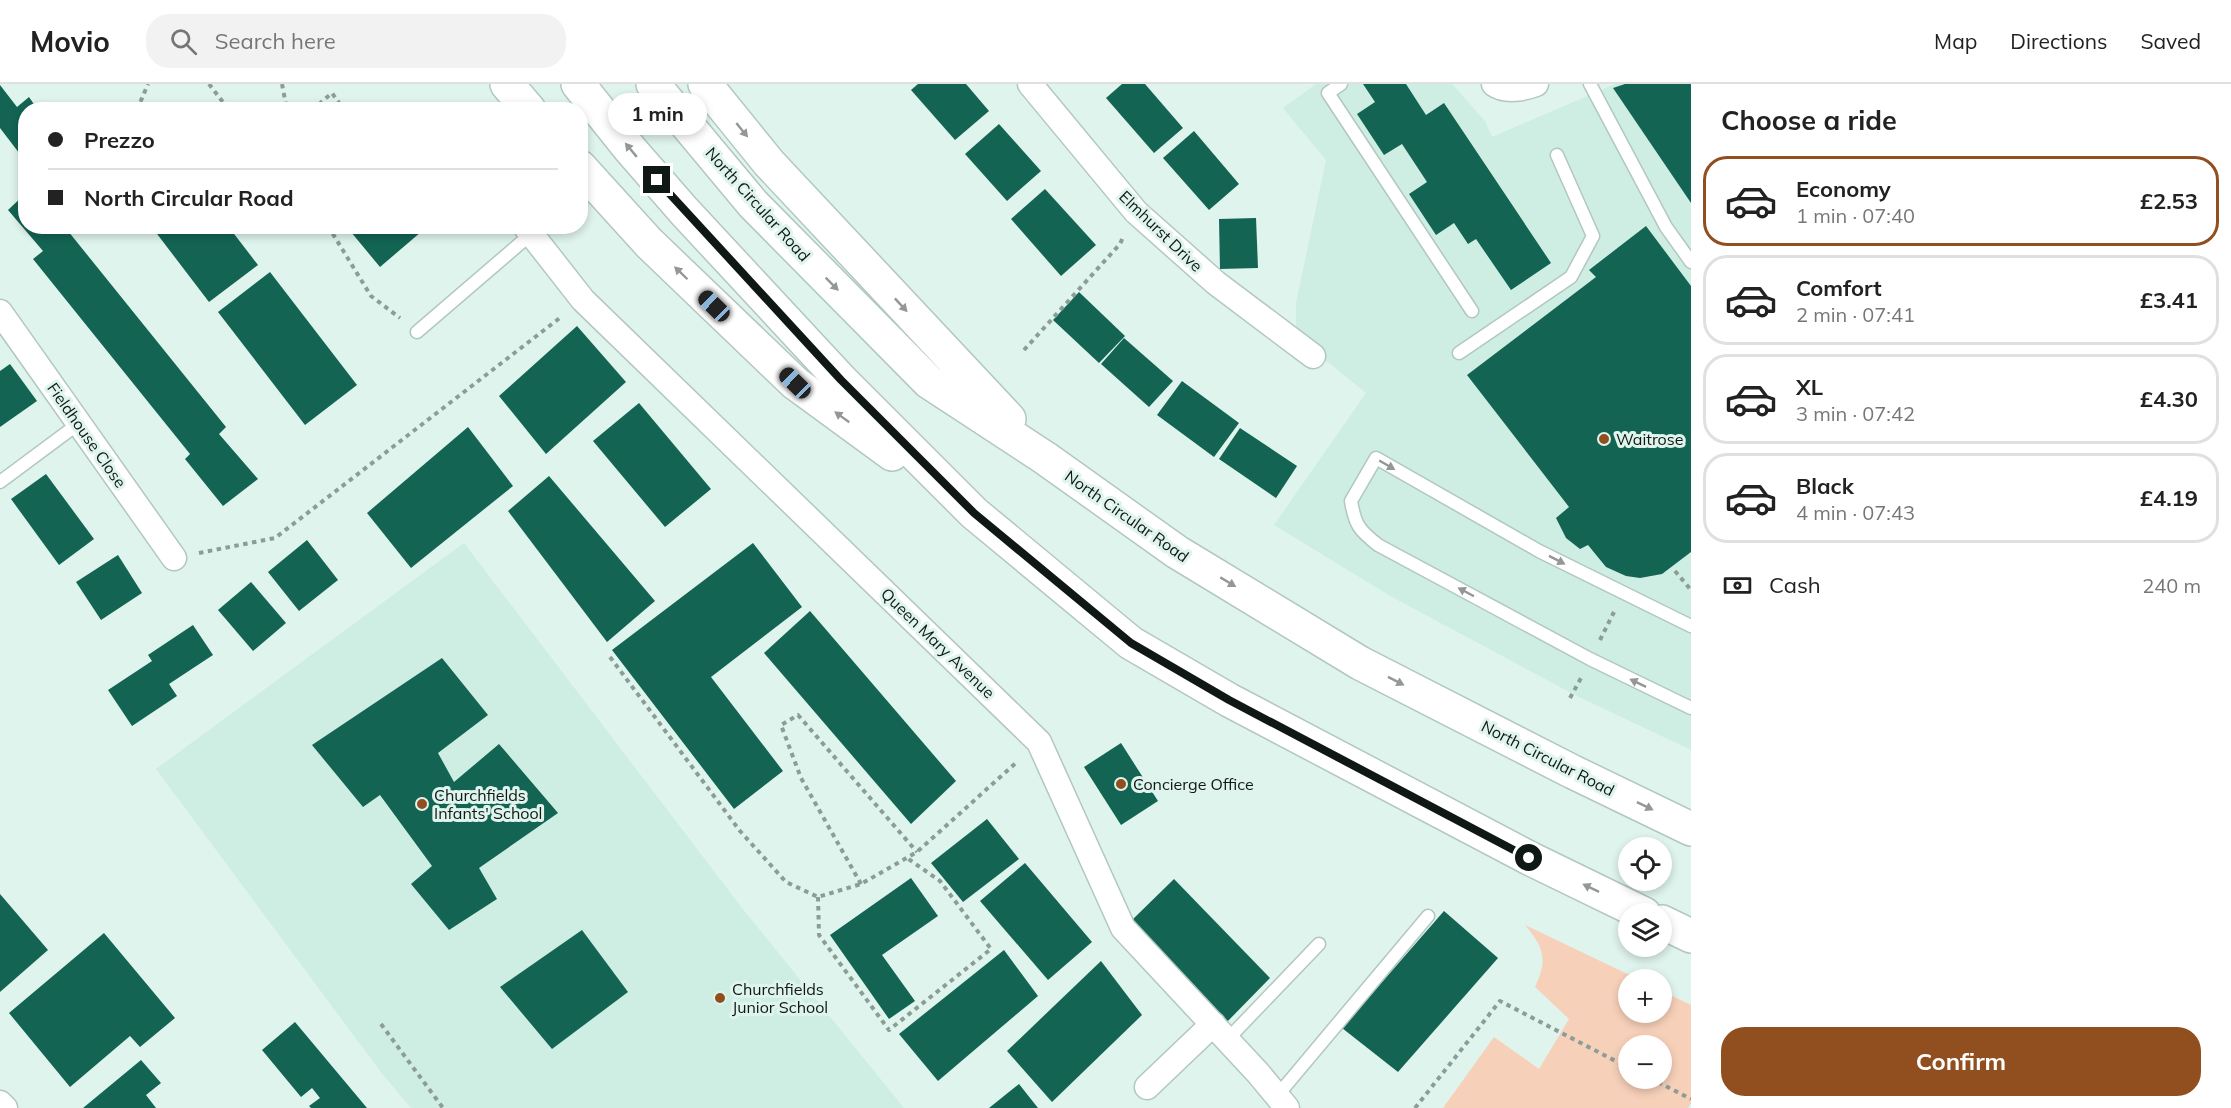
<!DOCTYPE html>
<html lang="en">
<head>
<meta charset="utf-8">
<style>
  body { margin:0; font-family:Mulish,sans-serif; background:#f2f2f2; color:#222; height:100vh; display:flex; flex-direction:column; font-size:22px; white-space:nowrap }
  * { box-sizing:border-box; margin:0 }
  p { font-size:20px; color:#767676 }
  .icon { flex:none; width:33px; height:33px; fill:none; stroke:currentColor; stroke-width:2; stroke-linecap:round; stroke-linejoin:round }
  .map { position:relative; flex:1; overflow:hidden }
  .side { display:flex; flex-direction:column; background:#fff; width:540px }
  .side>* { flex:none }
  .hud { position:absolute; left:18px; top:18px; width:570px; height:132px; border-radius:24px; box-shadow:0 3px 9px #0003; display:grid; align-content:center; height:132px; padding:0 30px; background:#fff }
  .fabs { position:absolute; left:1618px; top:753px; display:grid; gap:12px }
  .fabs a { display:grid; place-items:center; width:54px; height:54px; border-radius:50%; background:#fff; box-shadow:0 3px 9px #0003; font-size:30px }
  .end { position:absolute; width:27px; height:27px; margin:-14px; border:8px solid #101815; background:#fff; box-shadow:0 0 0 3px #fff }
  .from { border-radius:50% }
  .bubble { position:absolute; height:42px; border-radius:21px; background:#fff; box-shadow:0 3px 9px #0003; font-size:20px; font-weight:700; line-height:42px; text-align:center }
  .car { position:absolute; width:18px; height:36px; margin:-18px -9px; border-radius:8px; box-shadow:0 0 4px 2px #0007; background:linear-gradient(#222 24%,#8ab4d8 0 40%,#222 0 76%,#8ab4d8 0 86%,#222 0) }
  .hud b { display:flex; align-items:center; gap:21px; height:57px; font-size:22px }
  .hud b+b { border-top:2px solid #e0e0e0 }
  .hud i { width:15px; height:15px; background:#222 }
  ul { padding:0; list-style:none }
  li { display:flex; align-items:center; gap:18px; height:90px; margin:0 12px 9px; padding:0 18px; border:3px solid #e0e0e0; border-radius:24px }
  li div { flex:1 }
  li b { display:block; font-size:22px }
  li em { font-style:normal; font-weight:700 }
  li.current { border-color:#914e1e }
  li>.icon { width:54px; height:54px; stroke-width:1.5 }
  h2 { padding:0 30px; font-size:27px; line-height:72px }
  .pay { display:flex; align-items:center; gap:15px; height:66px; padding:0 30px; font-size:22px }
  .pay p { margin-inline-start:auto }
  .primary-button { display:flex; gap:12px; margin-top:auto; padding:12px 30px }
  .primary-button a { flex:1; height:69px; border-radius:24px; background:#914e1e; color:#fff; font-size:24px; font-weight:700; line-height:69px; text-align:center }
  header { display:flex; align-items:center; gap:36px; box-sizing:border-box; height:84px; padding:0 30px; background:#fff; border-bottom:2px solid #e0e0e0 }
  header strong { font-size:28px }
  nav { display:flex; gap:33px; margin-inline-start:auto; font-size:21px }
  .search { width:420px; height:54px; background:#f2f2f2; display:flex; align-items:center; gap:15px; box-sizing:border-box; padding:0 21px; border-radius:24px; color:#767676; font-size:22px }
  main { display:flex; flex:1; min-height:0 }
  .map>svg:first-child { display:block }
  .built { fill:#ceede3 }
  .green { fill:#f7d0b9; fill-rule:evenodd }
  .building { fill:#136453 }
  .lines { fill:none; stroke-linecap:round; stroke-linejoin:round }
  .lane-casing { stroke:#b2c7c1; stroke-width:15 }
  .street-casing { stroke:#b2c7c1; stroke-width:27 }
  .highway-casing { stroke:#b2c7c1; stroke-width:36 }
  .path { stroke:#8c9c96; stroke-width:4; stroke-dasharray:4.5 4.5; stroke-linecap:butt }
  .lane { stroke:#fff; stroke-width:12 }
  .street { stroke:#fff; stroke-width:24 }
  .highway { stroke:#fff; stroke-width:33 }
  .oneway { fill:#939796 }
  .route { stroke:#101815; stroke-width:8 }
  .poi-dot { fill:#914e1e; stroke:#dff4ed; stroke-width:2 }
  .labels { text-anchor:middle; dominant-baseline:central; stroke-width:6; stroke-linejoin:round; paint-order:stroke }
  .street-label { font-size:16px; fill:#101815; stroke:#dff4ed }
  .poi-label { font-size:16px; fill:#101815; stroke:#dff4ed; text-anchor:start }
</style>
</head>
<body>
<header>
<strong>Movio</strong>
<div class="search"><svg class="icon" aria-label="search" viewBox="0 0 24 24"><circle cx="10" cy="10" r="6"/><path d="M15 15l6 6"/></svg>Search here</div>
<nav><a>Map</a><a>Directions</a><a>Saved</a></nav>
</header>
<main>
<div class="map">
<svg width="1691" height="1024" viewBox="0 0 1691 1024">
  <rect width="100%" height="100%" fill="#dff4ed"/>
  <g class="built">
    <path d="M1316,0H1452L1485,37L1492,53L1615,0H1691V666L1577,612L1392,513L1274,441L1366,309L1296,252V219L1326,76L1283,24Z"/>
    <path d="M464,459L742,824L904,1024H411L380,987L156,685Z"/>
  </g>
  <path class="green" d="M1525,841L1638,895L1629,896V928H1662V907L1691,921V1019L1688,1024H1443L1494,953L1539,985L1569,935L1535,903C1548,876 1544,863 1525,841ZM1629,962H1662V994H1629Z"/>
  <g class="building">
    <path d="M918,0H966L989,27L955,56L911,6Z"/>
    <path d="M1122,0H1145L1183,44L1154,69L1106,14Z"/>
    <path d="M1363,0H1406L1426,31L1444,19L1551,179L1511,206L1476,155L1468,160L1454,139L1436,151L1409,110L1427,98L1402,60L1384,71L1357,30L1375,18Z"/>
    <path d="M1625,0H1691V119L1613,4Z"/>
    <path d="M0,1L17,23L29,13L38,26H26V78L0,44Z"/>
    <path d="M999,40L1041,87L1007,117L965,70Z"/>
    <path d="M1194,47L1239,100L1209,126L1163,74Z"/>
    <path d="M1045,105L1096,161L1061,192L1011,135Z"/>
    <path d="M26,109V142H73L68,147L226,343L219,350L258,395L223,422L185,375L190,370L33,175L43,167L8,126Z"/>
    <path d="M1256,134L1258,184L1220,185L1219,135Z"/>
    <path d="M151,142H228L258,181L209,218Z"/>
    <path d="M346,142H428L380,183Z"/>
    <path d="M1646,142L1691,202V468L1662,490L1640,494L1626,492L1606,483L1588,461L1580,465L1566,454L1556,434L1569,423L1467,291L1596,193L1589,186Z"/>
    <path d="M270,188L357,301L305,341L218,228Z"/>
    <path d="M1079,208L1125,252L1099,279L1053,236Z"/>
    <path d="M577,242L626,298L546,370L499,312Z"/>
    <path d="M1124,254L1173,297L1149,323L1101,280Z"/>
    <path d="M10,280L37,317L0,343V287Z"/>
    <path d="M1182,297L1239,339L1214,373L1157,331Z"/>
    <path d="M639,319L711,405L665,443L593,357Z"/>
    <path d="M468,343L513,402L411,484L367,429Z"/>
    <path d="M1240,344L1297,382L1276,414L1219,375Z"/>
    <path d="M46,390L94,455L59,481L11,415Z"/>
    <path d="M549,392L655,517L607,558L508,427Z"/>
    <path d="M307,456L338,496L299,527L268,488Z"/>
    <path d="M753,459L802,523L711,593L783,687L734,725L612,566Z"/>
    <path d="M118,471L142,509L101,536L76,498Z"/>
    <path d="M251,498L286,539L253,567L218,526Z"/>
    <path d="M810,527L956,697L911,740L764,569Z"/>
    <path d="M193,541L213,571L169,600L177,612L132,642L108,606L152,577L148,571Z"/>
    <path d="M442,574L488,631L438,669L454,698L499,660L558,729L479,784L497,815L449,846L411,800L432,782L380,711L363,723L312,661Z"/>
    <path d="M1121,659L1158,717L1121,741L1084,683Z"/>
    <path d="M987,735L1019,775L963,818L931,779Z"/>
    <path d="M1025,779L1092,858L1048,896L980,817Z"/>
    <path d="M911,794L938,832L882,871L915,917L889,935L830,851Z"/>
    <path d="M1174,795L1270,894L1224,941L1130,838Z"/>
    <path d="M0,810L48,866L0,908Z"/>
    <path d="M1444,827L1498,874L1398,988L1342,944Z"/>
    <path d="M582,846L628,908L552,965L500,903Z"/>
    <path d="M104,849L175,934L140,963L130,952L70,1003L9,929Z"/>
    <path d="M1004,866L1038,912L938,997L899,950Z"/>
    <path d="M1101,877L1142,931L1052,1018L1007,967Z"/>
    <path d="M295,938L367,1024H311L309,1022L320,1014L312,1004L301,1013L262,966Z"/>
    <path d="M141,976L161,999L146,1011L156,1024H83Z"/>
    <path d="M1019,1000L1038,1024H989Z"/>
  </g>
  <g class="lines">
    <g class="lane-casing">
      <g id="lane">
        <path d="M1341,0L1328,9L1472,227"/>
        <path d="M1590,0L1666,143L1691,178"/>
        <path d="M417,248L531,150"/>
        <path d="M1459,269L1571,193L1593,152L1557,71"/>
        <path d="M0,398L78,340"/>
        <path d="M1691,542L1539,467L1376,374L1351,417C1355,441 1359,446 1378,461L1590,575L1691,624"/>
        <path d="M1226,957L1319,860"/>
        <path d="M1277,1012L1428,832"/>
      </g>
    </g>
    <g class="street-casing">
      <g id="street">
        <path d="M1030,0L1136,128L1216,199L1313,272"/>
        <path d="M1494,0C1505,8 1523,5 1536,0"/>
        <path d="M525,142L583,216L1039,658L1123,844L1258,989L1287,1024"/>
        <path d="M0,228L174,474"/>
        <path d="M1147,1003L1213,940"/>
        <path d="M0,1019L5,1024"/>
      </g>
    </g>
    <g class="highway-casing">
      <g id="highway">
        <path d="M507,0L529,26"/>
        <path d="M578,0L630,65L684,127L841,296L974,429L1131,559L1229,616L1529,774L1644,830"/>
        <path d="M653,0L753,120L929,298L1045,374L1177,468L1360,579L1573,688L1691,745"/>
        <path d="M705,0L769,79L1009,335"/>
        <path d="M580,83L649,159L795,299L892,370"/>
        <path d="M1662,838L1691,852"/>
      </g>
    </g>
    <g class="path">
      <path d="M209,0L229,26"/>
      <path d="M282,0L287,26"/>
      <path d="M137,26L148,0"/>
      <path d="M312,26L332,9L344,26"/>
      <path d="M328,142L371,212L400,234"/>
      <path d="M1024,266L1120,160L1123,153"/>
      <path d="M199,469L275,454L561,233"/>
      <path d="M1675,487L1691,506"/>
      <path d="M1600,556L1614,528"/>
      <path d="M610,573L740,747L786,798L818,813L861,800L917,768L1018,677"/>
      <path d="M1570,614L1581,594"/>
      <path d="M861,800L801,694L781,641L798,631L917,768"/>
      <path d="M818,813L819,851L889,946L991,865L940,797L907,774"/>
      <path d="M381,940L443,1024"/>
      <path d="M1650,994L1691,1015"/>
      <path d="M1415,1024L1500,917L1629,984"/>
    </g>
    <use href="#lane" class="lane"/>
    <use href="#street" class="street"/>
    <use href="#highway" class="highway"/>
  </g>
  <defs><path id="oneway-solid" d="M-6-.8H1V-3.2L6.5 0L1 3.2V.8H-6Z" transform="scale(1.5)"/></defs>
  <g class="oneway">
    <use href="#oneway-solid" transform="translate(742 46) rotate(51)"/>
    <use href="#oneway-solid" transform="translate(631 66) rotate(-130)"/>
    <use href="#oneway-solid" transform="translate(681 189) rotate(-136)"/>
    <use href="#oneway-solid" transform="translate(832 200) rotate(45)"/>
    <use href="#oneway-solid" transform="translate(901 221) rotate(47)"/>
    <use href="#oneway-solid" transform="translate(842 333) rotate(-144)"/>
    <use href="#oneway-solid" transform="translate(1387 381) rotate(30)"/>
    <use href="#oneway-solid" transform="translate(1557 476) rotate(27)"/>
    <use href="#oneway-solid" transform="translate(1228 498) rotate(31)"/>
    <use href="#oneway-solid" transform="translate(1466 508) rotate(-152)"/>
    <use href="#oneway-solid" transform="translate(1396 597) rotate(27)"/>
    <use href="#oneway-solid" transform="translate(1638 599) rotate(-154)"/>
    <use href="#oneway-solid" transform="translate(1645 722) rotate(26)"/>
    <use href="#oneway-solid" transform="translate(1591 804) rotate(-154)"/>
  </g>
  <g class="lines">
    <path class="route" d="M657,96L841,296L974,429L1131,559L1229,616L1529,774"/>
  </g>
  <g class="poi-dot">
    <circle cx="1604" cy="355" r="6"/>
    <circle cx="1121" cy="700" r="6"/>
    <circle cx="422" cy="720" r="6"/>
    <circle cx="720" cy="914" r="6"/>
  </g>
  <g class="labels">
    <g class="street-label">
      <text transform="translate(758 120) rotate(48)">North Circular Road</text>
      <text transform="translate(1161 147) rotate(44)">Elmhurst Drive</text>
      <text transform="translate(87 351) rotate(55)">Fieldhouse Close</text>
      <text transform="translate(1127 432) rotate(35)">North Circular Road</text>
      <text transform="translate(938 559) rotate(44)">Queen Mary Avenue</text>
      <text transform="translate(1548 674) rotate(27)">North Circular Road</text>
    </g>
    <g class="poi-label">
      <text x="1616" y="355">Waitrose</text>
      <text x="1133" y="700">Concierge Office</text>
      <text x="434" y="711">Churchfields<tspan x="434" dy="18">Infants' School</tspan></text>
      <text x="732" y="905">Churchfields<tspan x="732" dy="18">Junior School</tspan></text>
    </g>
  </g>
</svg>
<div class="fabs">
<a><svg class="icon" aria-label="locate" viewBox="0 0 24 24"><circle cx="12" cy="12" r="6"/><path d="M12 2v4M12 18v4M2 12h4M18 12h4"/></svg></a>
<a><svg class="icon" aria-label="layers" viewBox="0 0 24 24"><path d="M12 4l9 5-9 5-9-5zM3 14l9 5 9-5"/></svg></a>
<a>+</a>
<a>−</a>
</div>
<i class="end from" style="left:1529px;top:774px"></i>
<i class="end" style="left:657px;top:96px"></i>
<div class="bubble" style="left:608px;top:9px;width:99px">1 min</div>
<i class="car" style="left:714px;top:222px;rotate:314deg"></i>
<i class="car" style="left:795px;top:299px;rotate:314deg"></i>
<div class="hud">
<b><i class="from"></i>Prezzo</b>
<b><i></i>North Circular Road</b>
</div>
</div>
<section class="side">
<h2>Choose a ride</h2>
<ul>
<li class="current"><svg class="icon" aria-label="car" viewBox="0 0 24 24"><path d="M5 17H2v-5l4-1 3-4h7l3 4 3 1v5h-3M9 17h6M6 11h13"/><circle cx="7" cy="17" r="2"/><circle cx="17" cy="17" r="2"/></svg><div><b>Economy</b><p>1 min · 07:40</p></div><em>£2.53</em></li>
<li><svg class="icon" aria-label="car" viewBox="0 0 24 24"><path d="M5 17H2v-5l4-1 3-4h7l3 4 3 1v5h-3M9 17h6M6 11h13"/><circle cx="7" cy="17" r="2"/><circle cx="17" cy="17" r="2"/></svg><div><b>Comfort</b><p>2 min · 07:41</p></div><em>£3.41</em></li>
<li><svg class="icon" aria-label="car" viewBox="0 0 24 24"><path d="M5 17H2v-5l4-1 3-4h7l3 4 3 1v5h-3M9 17h6M6 11h13"/><circle cx="7" cy="17" r="2"/><circle cx="17" cy="17" r="2"/></svg><div><b>XL</b><p>3 min · 07:42</p></div><em>£4.30</em></li>
<li><svg class="icon" aria-label="car" viewBox="0 0 24 24"><path d="M5 17H2v-5l4-1 3-4h7l3 4 3 1v5h-3M9 17h6M6 11h13"/><circle cx="7" cy="17" r="2"/><circle cx="17" cy="17" r="2"/></svg><div><b>Black</b><p>4 min · 07:43</p></div><em>£4.19</em></li>
</ul>
<div class="pay"><svg class="icon" aria-label="cash" viewBox="0 0 24 24"><path d="M3 7h18v10H3z"/><circle cx="12" cy="12" r="2"/></svg>Cash<p>240 m</p></div>
<div class="primary-button"><a>Confirm</a></div>
</section>
</main>
</body>
</html>
